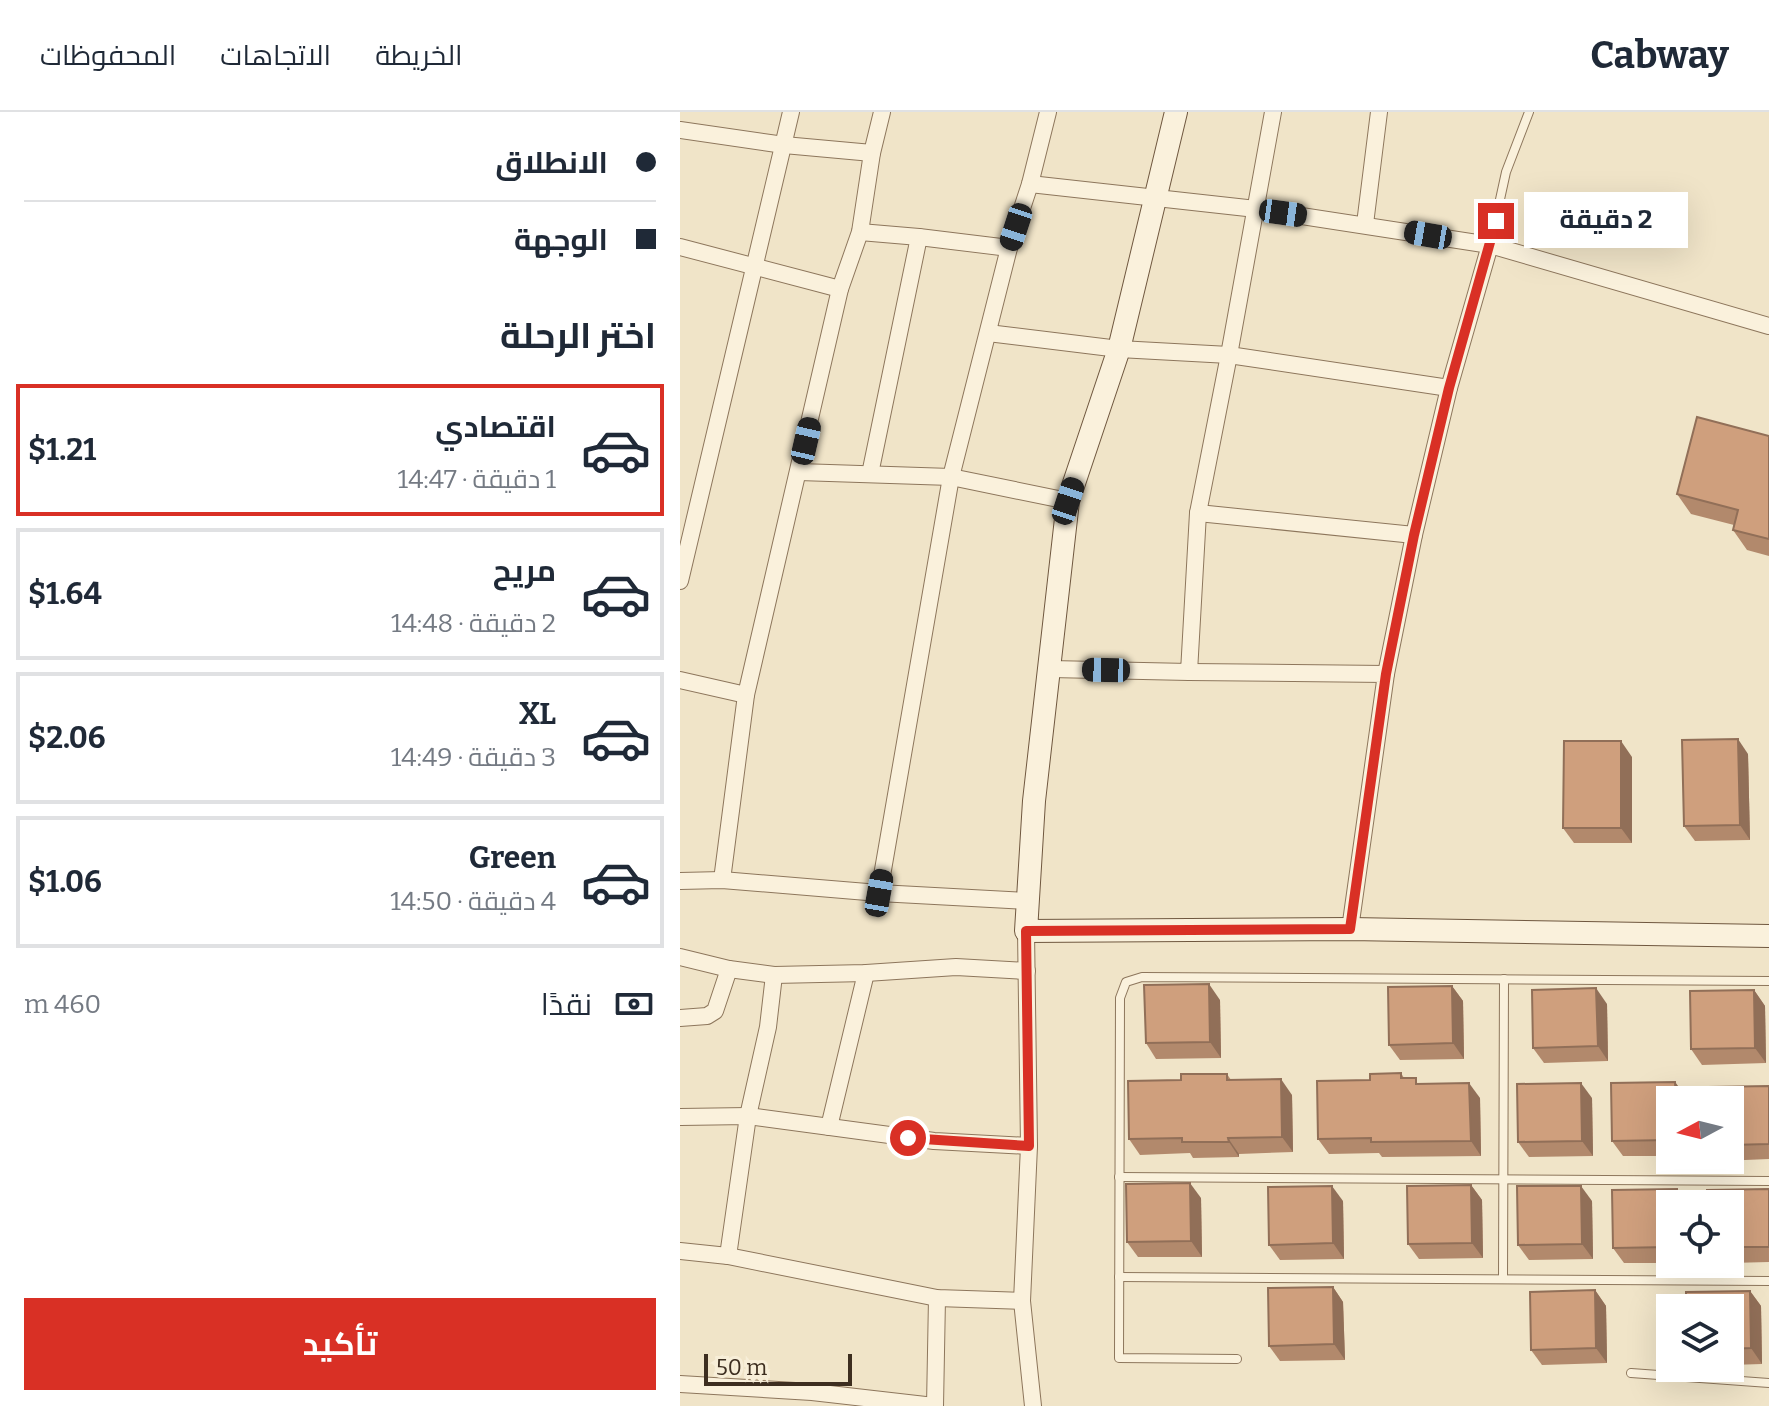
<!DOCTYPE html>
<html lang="ar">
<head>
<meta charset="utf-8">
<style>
  body { margin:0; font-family:Bitter,Cairo,serif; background:#f2f2f3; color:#1f2937; direction:rtl; height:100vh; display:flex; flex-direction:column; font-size:30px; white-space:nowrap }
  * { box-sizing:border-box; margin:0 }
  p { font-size:26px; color:#747a83 }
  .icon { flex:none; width:44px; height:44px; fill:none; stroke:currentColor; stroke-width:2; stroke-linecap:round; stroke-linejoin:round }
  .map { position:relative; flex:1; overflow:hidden; direction:ltr }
  .drawer { display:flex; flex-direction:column; background:#fff; width:680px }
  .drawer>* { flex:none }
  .banner { display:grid; align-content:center; height:176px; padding:0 24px; background:#fff }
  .needle { width:52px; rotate:263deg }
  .tools { position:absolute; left:976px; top:974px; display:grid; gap:16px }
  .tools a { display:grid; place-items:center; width:88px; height:88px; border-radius:0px; background:#fff; box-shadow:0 8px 32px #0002; font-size:40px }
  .scale { position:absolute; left:24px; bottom:20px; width:148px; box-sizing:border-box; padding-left:8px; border:4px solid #3d2e20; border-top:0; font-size:22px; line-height:28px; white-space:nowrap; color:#3d2e20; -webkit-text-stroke:6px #f7eed8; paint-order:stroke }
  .end { position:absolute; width:36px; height:36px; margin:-18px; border:10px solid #d93025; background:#fff; box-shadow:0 0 0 4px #fff }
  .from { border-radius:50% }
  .bubble { position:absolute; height:56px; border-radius:0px; background:#fff; box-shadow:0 8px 32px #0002; font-size:26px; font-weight:700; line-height:56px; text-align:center; direction:rtl }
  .car { position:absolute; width:24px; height:48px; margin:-24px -12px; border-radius:10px; box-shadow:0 0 6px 2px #0007; background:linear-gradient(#222 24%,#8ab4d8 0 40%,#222 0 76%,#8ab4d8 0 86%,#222 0) }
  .banner b { display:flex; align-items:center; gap:28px; height:76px; font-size:30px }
  .banner b+b { border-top:2px solid #e0e1e3 }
  .banner i { width:20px; height:20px; background:#1f2937 }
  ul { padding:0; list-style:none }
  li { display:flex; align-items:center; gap:24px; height:132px; margin:0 16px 12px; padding:0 8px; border:4px solid #e0e1e3; border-radius:0px }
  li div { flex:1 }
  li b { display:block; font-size:30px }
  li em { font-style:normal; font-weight:700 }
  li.current { border-color:#d93025 }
  li>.icon { width:72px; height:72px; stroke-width:1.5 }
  h2 { padding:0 24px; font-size:36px; line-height:96px }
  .pay { display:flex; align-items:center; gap:20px; height:88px; padding:0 24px; font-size:30px }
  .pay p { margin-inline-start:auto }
  .action { display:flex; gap:16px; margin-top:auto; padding:16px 24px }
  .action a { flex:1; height:92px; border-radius:0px; background:#d93025; color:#fff; font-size:32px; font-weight:700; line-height:92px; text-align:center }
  header { display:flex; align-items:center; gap:48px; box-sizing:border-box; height:112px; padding:0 40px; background:#fff; border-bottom:2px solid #e0e1e3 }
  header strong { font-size:38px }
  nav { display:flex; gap:44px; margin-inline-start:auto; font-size:28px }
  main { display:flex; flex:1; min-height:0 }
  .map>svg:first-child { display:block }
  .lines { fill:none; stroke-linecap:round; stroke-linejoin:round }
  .lane-casing { stroke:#8d765c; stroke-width:10 }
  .street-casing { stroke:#8d765c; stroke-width:18 }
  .secondary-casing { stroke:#6f573f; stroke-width:24 }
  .lane { stroke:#faf1dc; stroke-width:8 }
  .street { stroke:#faf1dc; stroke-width:16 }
  .secondary { stroke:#faf1dc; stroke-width:22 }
  .wall { fill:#b2896c }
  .shaded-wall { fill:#916f58 }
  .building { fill:#cf9f7d; stroke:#916f58; stroke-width:2 }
  .route { stroke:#d93025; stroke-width:10 }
</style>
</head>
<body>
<header>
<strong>Cabway</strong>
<nav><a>الخريطة</a><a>الاتجاهات</a><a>المحفوظات</a></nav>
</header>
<main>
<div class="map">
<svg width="1089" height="1294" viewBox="0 0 1089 1294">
  <rect width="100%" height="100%" fill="#f0e4c8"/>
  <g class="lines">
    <g class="lane-casing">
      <g id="lane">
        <path d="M810,133L826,60L849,0"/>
        <path d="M439,1065L1089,1069"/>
        <path d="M439,1165L1089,1169"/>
        <path d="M823,1167L824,867"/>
        <path d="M557,1247L439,1246L440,886L446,870L462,865L1089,869"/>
        <path d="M951,1261L1089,1271"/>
      </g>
    </g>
    <g class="street-casing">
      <g id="street">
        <path d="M0,18L104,33L192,41"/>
        <path d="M350,72L576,97L810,133"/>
        <path d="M685,112L699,0"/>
        <path d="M180,120L239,125L190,362"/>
        <path d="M239,125L329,136"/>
        <path d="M0,135L160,177"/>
        <path d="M308,221L439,237L549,243L769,276"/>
        <path d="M119,360L271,365L388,389"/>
        <path d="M518,401L734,423"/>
        <path d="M0,469L111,0"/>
        <path d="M371,557L509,560L518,401L549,243L593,0"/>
        <path d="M509,560L706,562L670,817"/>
        <path d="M706,562L734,423L769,276L810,133L1089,214"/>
        <path d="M0,568L66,583"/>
        <path d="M42,768L66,583L160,177L180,120L192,41L202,0"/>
        <path d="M0,769L42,768L199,781L347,789"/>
        <path d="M199,781L271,365L329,136L350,72L368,0"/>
        <path d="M346,819L349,1034L342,1189L353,1294"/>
        <path d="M0,845L49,857L94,863L186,861L276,855L347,859"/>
        <path d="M94,863L88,915L68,1004L48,1144L257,1186L342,1189"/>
        <path d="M0,906L27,904L35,899L49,857"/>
        <path d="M0,1005L68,1004L254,1029L349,1034"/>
        <path d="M149,1015L186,861"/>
        <path d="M0,1139L48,1144"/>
        <path d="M0,1272L132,1280L254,1294"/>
        <path d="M255,1294L257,1186"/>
      </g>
    </g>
    <g class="secondary-casing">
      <path id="secondary" d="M496,0L439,237L388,389L354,689L346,819L670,817L1089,824"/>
    </g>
    <use href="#lane" class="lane"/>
    <use href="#street" class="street"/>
    <use href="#secondary" class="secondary"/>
  </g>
  <g class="wall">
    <path d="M1089,324V444L1067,438L1053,418L1054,413L1011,402L997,382Z"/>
    <path d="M1068,642L1070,728L1015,729L1004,714Z"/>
    <path d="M952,645V731H894L883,716Z"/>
    <path d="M772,874L783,889L784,947L720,948L709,933Z"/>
    <path d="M1074,878L1085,894L1086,951L1022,953L1011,937Z"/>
    <path d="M540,888L541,946L476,947L466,931Z"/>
    <path d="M927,892L928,949L864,951L853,936Z"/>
    <path d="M721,961L724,966L740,972L800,986L801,1044L702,1045L699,1041L649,1042L638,1027L690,968Z"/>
    <path d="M547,962L551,968L612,983L613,1040L559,1042V1045L513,1046L510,1041L460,1043L449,1027L501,968Z"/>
    <path d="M995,970L1006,985V988H990V1044H943L932,1029Z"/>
    <path d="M1089,974V1047L1041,1049L1050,1048V988Z"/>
    <path d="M912,986L913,1044L849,1045L838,1030Z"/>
    <path d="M791,1073L802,1088L803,1146L739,1147L728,1132Z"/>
    <path d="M997,1077L1007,1092H990V1151H944L933,1136Z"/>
    <path d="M1089,1077V1150L1050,1151V1092Z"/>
    <path d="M521,1086L522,1145H458L447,1130Z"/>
    <path d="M663,1089L664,1147L600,1148L589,1133Z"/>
    <path d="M912,1089L913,1147L849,1148L838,1133Z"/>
    <path d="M653,1175L663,1190L665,1248L600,1249L589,1234Z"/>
    <path d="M915,1178L926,1194L927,1251L862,1253L851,1238Z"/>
    <path d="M1070,1179L1081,1194L1082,1252L1050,1253V1196Z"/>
  </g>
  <g class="shaded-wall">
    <path d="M1058,627L1068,642L1070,728L1060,713Z"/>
    <path d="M941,629L952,645V731L941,716Z"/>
    <path d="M529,872L540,888L541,946L530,930Z"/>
    <path d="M772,874L783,889L784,947L773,931Z"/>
    <path d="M916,876L927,892L928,949L918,934Z"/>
    <path d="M1074,878L1085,894L1086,951L1075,936Z"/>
    <path d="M601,967L612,983L613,1040L602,1025Z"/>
    <path d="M995,970L1006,985V988H996Z"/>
    <path d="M789,971L800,986L801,1044L791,1029Z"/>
    <path d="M901,971L912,986L913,1044L902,1029Z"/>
    <path d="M548,1026L559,1042V1045L549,1030Z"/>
    <path d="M510,1071L521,1086L522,1145L511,1129Z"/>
    <path d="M791,1073L802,1088L803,1146L792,1131Z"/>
    <path d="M652,1074L663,1089L664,1147L653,1131Z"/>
    <path d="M901,1074L912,1089L913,1147L902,1132Z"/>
    <path d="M997,1077L1007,1092H997Z"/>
    <path d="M653,1175L663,1190L665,1248L654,1232Z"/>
    <path d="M915,1178L926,1194L927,1251L916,1236Z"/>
    <path d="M1070,1179L1081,1194L1082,1252L1071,1236Z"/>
  </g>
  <g class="building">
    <path d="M1017,305L1089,324V427L1053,418L1058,398L997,382Z"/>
    <path d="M1058,627L1060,713L1004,714L1002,628Z"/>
    <path d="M884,629H941V716H883Z"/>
    <path d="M529,872L530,930L466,931L464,873Z"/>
    <path d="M772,874L773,931L709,933L708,875Z"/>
    <path d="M916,876L918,934L853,936L852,878Z"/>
    <path d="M1074,878L1075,936L1011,937L1010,879Z"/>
    <path d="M721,961V966H736V972L789,971L791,1029L691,1030V1026L638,1027L637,969L690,968V962Z"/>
    <path d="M501,962H547V968L601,967L602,1025L548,1026L549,1030H502V1026L449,1027L448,969L501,968Z"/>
    <path d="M995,970L996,988H990V1028L932,1029L931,971Z"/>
    <path d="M901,971L902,1029L838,1030L837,972Z"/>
    <path d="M1089,974V1032L1050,1033V988H1029V975Z"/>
    <path d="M510,1071L511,1129L447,1130L446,1072Z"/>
    <path d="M791,1073L792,1131L728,1132L727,1074Z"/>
    <path d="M652,1074L653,1131L589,1133L588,1075Z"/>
    <path d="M837,1074H901L902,1132L838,1133Z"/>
    <path d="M997,1077V1092H990V1135L933,1136L932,1078Z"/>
    <path d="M1089,1077V1135H1050V1092H1027V1078Z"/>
    <path d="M653,1175L654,1232L589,1234L588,1176Z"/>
    <path d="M915,1178L916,1236L851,1238L850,1180Z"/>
    <path d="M1070,1179L1071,1236L1050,1237V1196H1006V1180Z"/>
  </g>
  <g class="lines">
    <path class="route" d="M228,1026L349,1034L346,819L670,817L706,562L734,423L769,276L816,109"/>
  </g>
</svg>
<div class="tools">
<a><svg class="needle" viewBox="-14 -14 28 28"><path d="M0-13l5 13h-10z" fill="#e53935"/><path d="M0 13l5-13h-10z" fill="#747a83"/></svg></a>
<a><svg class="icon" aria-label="locate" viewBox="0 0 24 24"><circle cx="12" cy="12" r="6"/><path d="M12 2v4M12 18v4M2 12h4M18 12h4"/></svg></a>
<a><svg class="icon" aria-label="layers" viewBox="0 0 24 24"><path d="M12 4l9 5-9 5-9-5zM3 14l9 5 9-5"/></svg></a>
</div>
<div class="scale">50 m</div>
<i class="end from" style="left:228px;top:1026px"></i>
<i class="end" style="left:816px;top:109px"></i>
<div class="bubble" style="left:844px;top:80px;width:164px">2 دقيقة</div>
<i class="car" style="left:603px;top:101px;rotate:98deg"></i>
<i class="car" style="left:336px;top:115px;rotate:198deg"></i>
<i class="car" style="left:748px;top:123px;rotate:280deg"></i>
<i class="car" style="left:126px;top:329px;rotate:13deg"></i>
<i class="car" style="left:388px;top:389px;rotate:18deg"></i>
<i class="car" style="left:426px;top:558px;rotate:271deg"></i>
<i class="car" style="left:199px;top:781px;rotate:10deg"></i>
</div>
<section class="drawer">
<div class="banner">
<b><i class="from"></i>الانطلاق</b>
<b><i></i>الوجهة</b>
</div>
<h2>اختر الرحلة</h2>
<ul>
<li class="current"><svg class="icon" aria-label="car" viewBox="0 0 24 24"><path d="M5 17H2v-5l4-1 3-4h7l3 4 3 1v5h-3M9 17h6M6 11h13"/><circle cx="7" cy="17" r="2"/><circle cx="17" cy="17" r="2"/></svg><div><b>اقتصادي</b><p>1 دقيقة · 14:47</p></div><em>$1.21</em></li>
<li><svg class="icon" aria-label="car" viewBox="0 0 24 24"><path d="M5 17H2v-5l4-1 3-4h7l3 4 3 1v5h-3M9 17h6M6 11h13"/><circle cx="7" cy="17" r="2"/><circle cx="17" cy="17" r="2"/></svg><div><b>مريح</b><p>2 دقيقة · 14:48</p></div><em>$1.64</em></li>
<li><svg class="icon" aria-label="car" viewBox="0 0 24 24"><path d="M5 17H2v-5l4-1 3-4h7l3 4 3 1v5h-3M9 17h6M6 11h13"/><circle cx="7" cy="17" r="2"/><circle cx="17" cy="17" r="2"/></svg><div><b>XL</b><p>3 دقيقة · 14:49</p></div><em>$2.06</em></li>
<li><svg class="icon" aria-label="car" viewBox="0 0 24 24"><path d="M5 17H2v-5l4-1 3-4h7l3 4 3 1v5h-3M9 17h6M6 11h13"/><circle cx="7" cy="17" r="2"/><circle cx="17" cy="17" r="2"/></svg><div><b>Green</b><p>4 دقيقة · 14:50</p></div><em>$1.06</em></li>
</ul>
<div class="pay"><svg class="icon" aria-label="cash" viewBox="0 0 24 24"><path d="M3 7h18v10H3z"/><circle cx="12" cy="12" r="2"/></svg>نقدًا<p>460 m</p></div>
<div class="action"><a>تأكيد</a></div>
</section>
</main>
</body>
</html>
